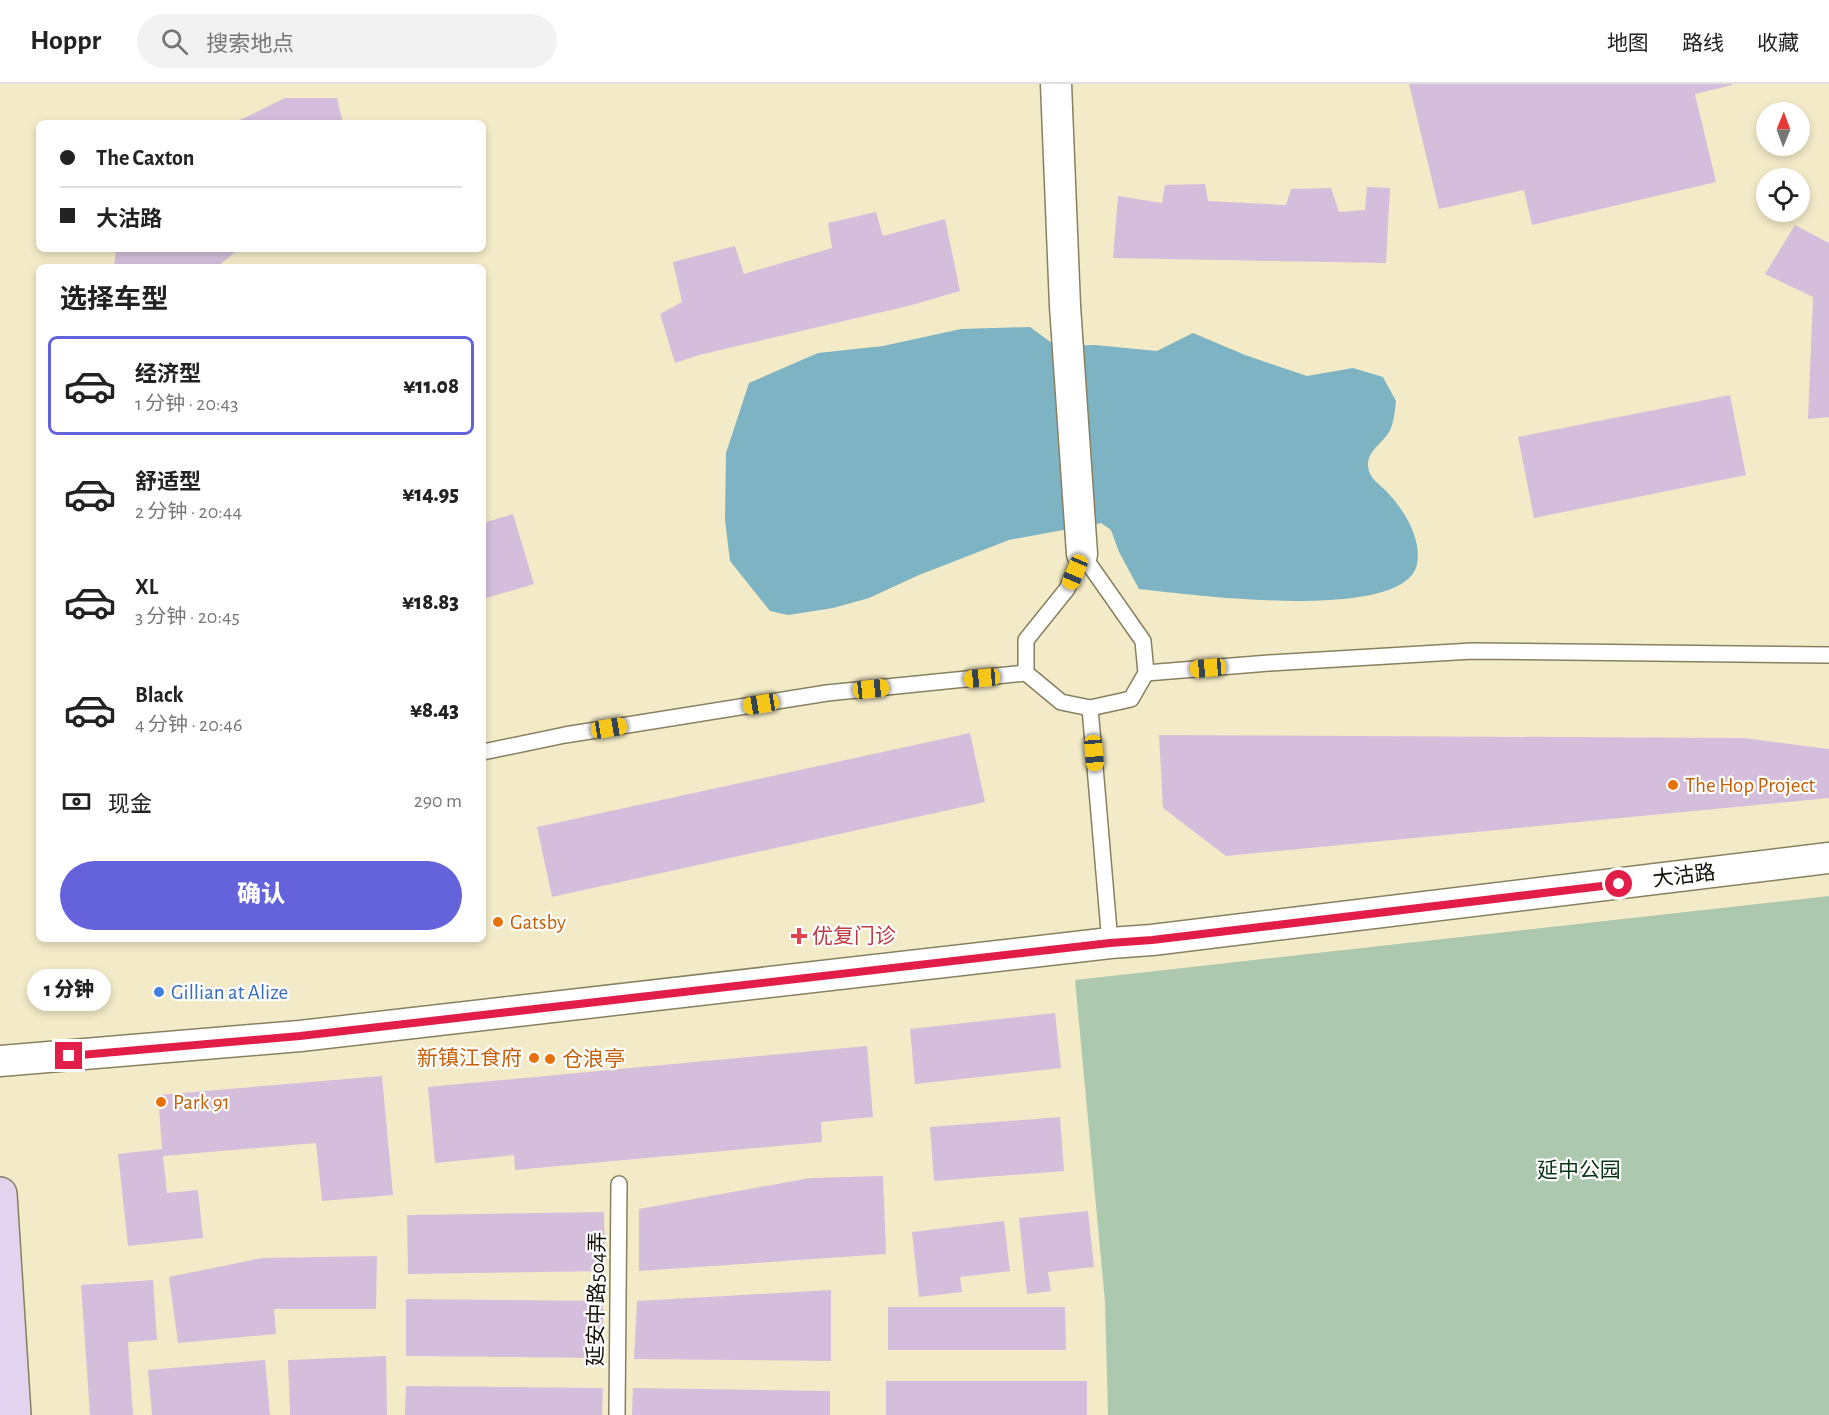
<!DOCTYPE html>
<html lang="zh">
<head>
<meta charset="utf-8">
<style>
  body { margin:0; font-family:"Alegreya Sans","Noto Sans SC",sans-serif; background:#f2f2f2; color:#222; height:100vh; display:flex; flex-direction:column; font-size:22px; white-space:nowrap }
  * { box-sizing:border-box; margin:0 }
  p { font-size:20px; color:#767676 }
  .icon { flex:none; width:33px; height:33px; fill:none; stroke:currentColor; stroke-width:2; stroke-linecap:round; stroke-linejoin:round }
  .map { position:relative; flex:1; overflow:hidden }
  .panel { position:absolute; left:36px; top:180px; width:450px; height:678px; display:flex; flex-direction:column; background:#fff; border-radius:9px; box-shadow:0 3px 9px #0003 }
  .panel>* { flex:none }
  .banner { position:absolute; left:36px; top:36px; width:450px; height:132px; border-radius:9px; box-shadow:0 3px 9px #0003; display:grid; align-content:center; height:132px; padding:0 24px; background:#fff }
  .needle { width:39px; rotate:1deg }
  .buttons { position:absolute; left:1756px; top:18px; display:grid; gap:12px }
  .buttons a { display:grid; place-items:center; width:54px; height:54px; border-radius:50%; background:#fff; box-shadow:0 3px 9px #0003; font-size:30px }
  .end { position:absolute; width:27px; height:27px; margin:-14px; border:8px solid #e11d48; background:#fff; box-shadow:0 0 0 3px #fff }
  .from { border-radius:50% }
  .bubble { position:absolute; height:42px; border-radius:21px; background:#fff; box-shadow:0 3px 9px #0003; font-size:20px; font-weight:800; line-height:42px; text-align:center }
  .car { position:absolute; width:18px; height:36px; margin:-18px -9px; border-radius:8px; box-shadow:0 0 4px 2px #0007; background:linear-gradient(#f5c518 24%,#345 0 40%,#f5c518 0 76%,#345 0 86%,#f5c518 0) }
  .banner b { display:flex; align-items:center; gap:21px; height:57px; font-size:22px }
  .banner b+b { border-top:2px solid #e0e0e0 }
  .banner i { width:15px; height:15px; background:#222 }
  ul { padding:0; list-style:none }
  li { display:flex; align-items:center; gap:18px; height:99px; margin:0 12px 9px; padding:0 12px; border:3px solid transparent; border-radius:9px }
  li div { flex:1 }
  li b { display:block; font-size:22px }
  li em { font-style:normal; font-weight:800 }
  li.selected { border-color:#6463dc }
  li>.icon { width:54px; height:54px; stroke-width:1.5 }
  h2 { padding:0 24px; font-size:27px; line-height:72px }
  .pay { display:flex; align-items:center; gap:15px; height:66px; padding:0 24px; font-size:22px }
  .pay p { margin-inline-start:auto }
  .primary-button { display:flex; gap:12px; margin-top:auto; padding:12px 24px }
  .primary-button a { flex:1; height:69px; border-radius:36px; background:#6463dc; color:#fff; font-size:24px; font-weight:800; line-height:69px; text-align:center }
  header { display:flex; align-items:center; gap:36px; box-sizing:border-box; height:84px; padding:0 30px; background:#fff; border-bottom:2px solid #e0e0e0 }
  header strong { font-size:28px }
  nav { display:flex; gap:33px; margin-inline-start:auto; font-size:21px }
  .search { width:420px; height:54px; background:#f2f2f2; display:flex; align-items:center; gap:15px; box-sizing:border-box; padding:0 21px; border-radius:33px; color:#767676; font-size:22px }
  .map>svg:first-child { display:block }
  .green { fill:#acc9b0 }
  .water { fill:#7db3c3 }
  .building { fill:#d4bedb }
  .lines { fill:none; stroke-linecap:round; stroke-linejoin:round }
  .lane-casing { stroke:#878060; stroke-width:18 }
  .street-casing { stroke:#878060; stroke-width:33 }
  .secondary-casing { stroke:#878060; stroke-width:36 }
  .lane { stroke:#fff; stroke-width:15 }
  .street { stroke:#fff; stroke-width:30 }
  .secondary { stroke:#e2d4ee; stroke-width:33 }
  .route { stroke:#e11d48; stroke-width:8 }
  .food-dot { fill:#e8710a; stroke:#fff; stroke-width:2 }
  .health-dot { fill:#e0444e; stroke:#fff; stroke-width:2 }
  .shop-dot { fill:#3f7fe0; stroke:#fff; stroke-width:2 }
  .labels { text-anchor:middle; dominant-baseline:central; stroke-width:4.5; stroke-linejoin:round; paint-order:stroke }
  .food-label { font-size:21px; fill:#c56008; stroke:#fff; text-anchor:start }
  .street-label { font-size:21px; fill:#120f04; stroke:#fff }
  .health-label { font-size:21px; fill:#be3a42; stroke:#fff; text-anchor:start }
  .shop-label { font-size:21px; fill:#366cbe; stroke:#fff; text-anchor:start }
  .park-label { font-size:21px; fill:#083415; stroke:#fff }
</style>
</head>
<body>
<header>
<strong>Hoppr</strong>
<div class="search"><svg class="icon" aria-label="search" viewBox="0 0 24 24"><circle cx="10" cy="10" r="6"/><path d="M15 15l6 6"/></svg>搜索地点</div>
<nav><a>地图</a><a>路线</a><a>收藏</a></nav>
</header>
<div class="map">
<svg width="1829" height="1331" viewBox="0 0 1829 1331">
  <rect width="100%" height="100%" fill="#f3ebc8"/>
  <path class="green" d="M1829,812V1331H1108L1105,1218L1075,896Z"/>
  <path class="water" d="M1030,243L1056,262L1095,261L1157,267L1193,249L1245,271L1307,292L1353,284L1383,293L1396,317C1395,326 1394,336 1391,344C1386,358 1367,365 1368,382C1369,394 1378,399 1386,407C1403,424 1422,454 1417,480C1405,540 1186,510 1139,505L1119,468L1111,446L1101,439L1009,456L919,491L869,514L833,524L788,531L770,527L730,477L725,436L726,369L749,299L818,269L883,262L961,245Z"/>
  <g class="building">
    <path d="M1409,0H1732V1L1695,10L1716,98L1532,141L1524,106L1439,125Z"/>
    <path d="M285,14H337L343,39H234Z"/>
    <path d="M1205,100L1208,117L1286,121L1291,105L1331,104L1339,128L1365,126L1367,103L1390,104L1386,179L1113,174L1118,112L1162,119L1165,101Z"/>
    <path d="M876,128L883,152L945,135L960,207L912,221L699,271L675,279L660,230L682,218L673,178L735,162L744,190L832,164L828,139Z"/>
    <path d="M1795,141L1829,159V333L1808,335L1813,213L1765,190Z"/>
    <path d="M116,165H239L217,183H114Z"/>
    <path d="M1730,311L1746,391L1534,434L1518,353Z"/>
    <path d="M513,430L534,500L483,515V439Z"/>
    <path d="M970,649L985,718L552,813L537,743Z"/>
    <path d="M1159,651L1744,654L1829,665V714L1226,772L1163,724Z"/>
    <path d="M1055,929L1061,984L915,1000L910,945Z"/>
    <path d="M867,962L873,1033L821,1038L822,1058L515,1086L514,1071L435,1079L428,1003Z"/>
    <path d="M382,992L393,1111L322,1117L316,1059L163,1072L167,1109L198,1106L203,1154L128,1162L118,1070L162,1065L158,1011Z"/>
    <path d="M1060,1033L1064,1087L934,1097L930,1043Z"/>
    <path d="M883,1092L886,1170L639,1187V1125L810,1094Z"/>
    <path d="M1088,1127L1094,1183L1048,1188L1051,1207L1027,1210L1019,1134Z"/>
    <path d="M604,1128L605,1187L408,1190L407,1131Z"/>
    <path d="M1004,1137L1010,1187L960,1193L962,1208L919,1213L912,1148Z"/>
    <path d="M377,1172L376,1225H274L276,1250L178,1259L169,1193L262,1174Z"/>
    <path d="M153,1196L157,1256L128,1258L133,1331H90L81,1201Z"/>
    <path d="M831,1206V1277L634,1275L637,1217Z"/>
    <path d="M406,1215L603,1217V1274L406,1272Z"/>
    <path d="M888,1223H1065L1066,1266H888Z"/>
    <path d="M386,1272L387,1331H290L288,1276Z"/>
    <path d="M265,1276L270,1331H152L148,1286Z"/>
    <rect x="886" y="1297" width="201" height="34"/>
    <path d="M406,1302L603,1304L602,1331H405Z"/>
    <path d="M633,1304L830,1307V1331H632Z"/>
  </g>
  <g class="lines">
    <g class="lane-casing">
      <g id="lane">
        <path d="M1082,470L1143,557L1146,589L1131,615L1090,624L1061,618L1026,589V556L1067,505Z"/>
        <path d="M1146,589L1269,579L1472,567L1829,571"/>
        <path d="M1090,624L1110,859"/>
        <path d="M483,668L565,651L827,609L1026,589"/>
        <path d="M617,1331L619,1100"/>
      </g>
    </g>
    <g class="street-casing">
      <g id="street">
        <path d="M1056,0L1065,222L1082,470"/>
        <path d="M0,977L300,952L1110,859L1152,856L1829,774"/>
      </g>
    </g>
    <g class="secondary-casing">
      <path id="secondary" d="M0,1110L14,1331"/>
    </g>
    <use href="#lane" class="lane"/>
    <use href="#street" class="street"/>
    <use href="#secondary" class="secondary"/>
  </g>
  <g class="lines">
    <path class="route" d="M69,972L300,952L1110,859L1152,856L1619,800"/>
  </g>
  <g class="food-dot">
    <circle cx="1673" cy="701" r="6"/>
    <circle cx="498" cy="838" r="6"/>
    <circle cx="534" cy="974" r="6"/>
    <circle cx="550" cy="975" r="6"/>
    <circle cx="161" cy="1018" r="6"/>
  </g>
  <path class="health-dot" d="M796 843h6v6h6v6h-6v6h-6v-6h-6v-6h6z"/>
  <circle class="shop-dot" cx="159" cy="908" r="6"/>
  <g class="labels">
    <g class="food-label">
      <text x="1685" y="701">The Hop Project</text>
      <text x="510" y="838">Gatsby</text>
      <text x="522" y="974" text-anchor="end">新镇江食府</text>
      <text x="562" y="975">仓浪亭</text>
      <text x="173" y="1018">Park 91</text>
    </g>
    <g class="street-label">
      <text transform="translate(1684 792) rotate(-7)">大沽路</text>
      <text transform="translate(597 1215) rotate(-89)">延安中路504弄</text>
    </g>
    <g class="health-label">
      <text x="812" y="852">优复门诊</text>
    </g>
    <g class="shop-label">
      <text x="171" y="908">Gillian at Alize</text>
    </g>
    <g class="park-label">
      <text x="1579" y="1086">延中公园</text>
    </g>
  </g>
</svg>
<div class="buttons">
<a><svg class="needle" viewBox="-14 -14 28 28"><path d="M0-13l5 13h-10z" fill="#e53935"/><path d="M0 13l5-13h-10z" fill="#767676"/></svg></a>
<a><svg class="icon" aria-label="locate" viewBox="0 0 24 24"><circle cx="12" cy="12" r="6"/><path d="M12 2v4M12 18v4M2 12h4M18 12h4"/></svg></a>
</div>
<i class="end from" style="left:1619px;top:800px"></i>
<i class="end" style="left:69px;top:972px"></i>
<div class="bubble" style="left:27px;top:885px;width:84px">1 分钟</div>
<i class="car" style="left:1075px;top:488px;rotate:203deg"></i>
<i class="car" style="left:1208px;top:584px;rotate:265deg"></i>
<i class="car" style="left:982px;top:594px;rotate:265deg"></i>
<i class="car" style="left:871px;top:605px;rotate:84deg"></i>
<i class="car" style="left:761px;top:620px;rotate:261deg"></i>
<i class="car" style="left:609px;top:644px;rotate:81deg"></i>
<i class="car" style="left:1094px;top:669px;rotate:175deg"></i>
<div class="banner">
<b><i class="from"></i>The Caxton</b>
<b><i></i>大沽路</b>
</div>
<section class="panel">
<h2>选择车型</h2>
<ul>
<li class="selected"><svg class="icon" aria-label="car" viewBox="0 0 24 24"><path d="M5 17H2v-5l4-1 3-4h7l3 4 3 1v5h-3M9 17h6M6 11h13"/><circle cx="7" cy="17" r="2"/><circle cx="17" cy="17" r="2"/></svg><div><b>经济型</b><p>1 分钟 · 20:43</p></div><em>¥11.08</em></li>
<li><svg class="icon" aria-label="car" viewBox="0 0 24 24"><path d="M5 17H2v-5l4-1 3-4h7l3 4 3 1v5h-3M9 17h6M6 11h13"/><circle cx="7" cy="17" r="2"/><circle cx="17" cy="17" r="2"/></svg><div><b>舒适型</b><p>2 分钟 · 20:44</p></div><em>¥14.95</em></li>
<li><svg class="icon" aria-label="car" viewBox="0 0 24 24"><path d="M5 17H2v-5l4-1 3-4h7l3 4 3 1v5h-3M9 17h6M6 11h13"/><circle cx="7" cy="17" r="2"/><circle cx="17" cy="17" r="2"/></svg><div><b>XL</b><p>3 分钟 · 20:45</p></div><em>¥18.83</em></li>
<li><svg class="icon" aria-label="car" viewBox="0 0 24 24"><path d="M5 17H2v-5l4-1 3-4h7l3 4 3 1v5h-3M9 17h6M6 11h13"/><circle cx="7" cy="17" r="2"/><circle cx="17" cy="17" r="2"/></svg><div><b>Black</b><p>4 分钟 · 20:46</p></div><em>¥8.43</em></li>
</ul>
<div class="pay"><svg class="icon" aria-label="cash" viewBox="0 0 24 24"><path d="M3 7h18v10H3z"/><circle cx="12" cy="12" r="2"/></svg>现金<p>290 m</p></div>
<div class="primary-button"><a>确认</a></div>
</section>
</div>
</body>
</html>
